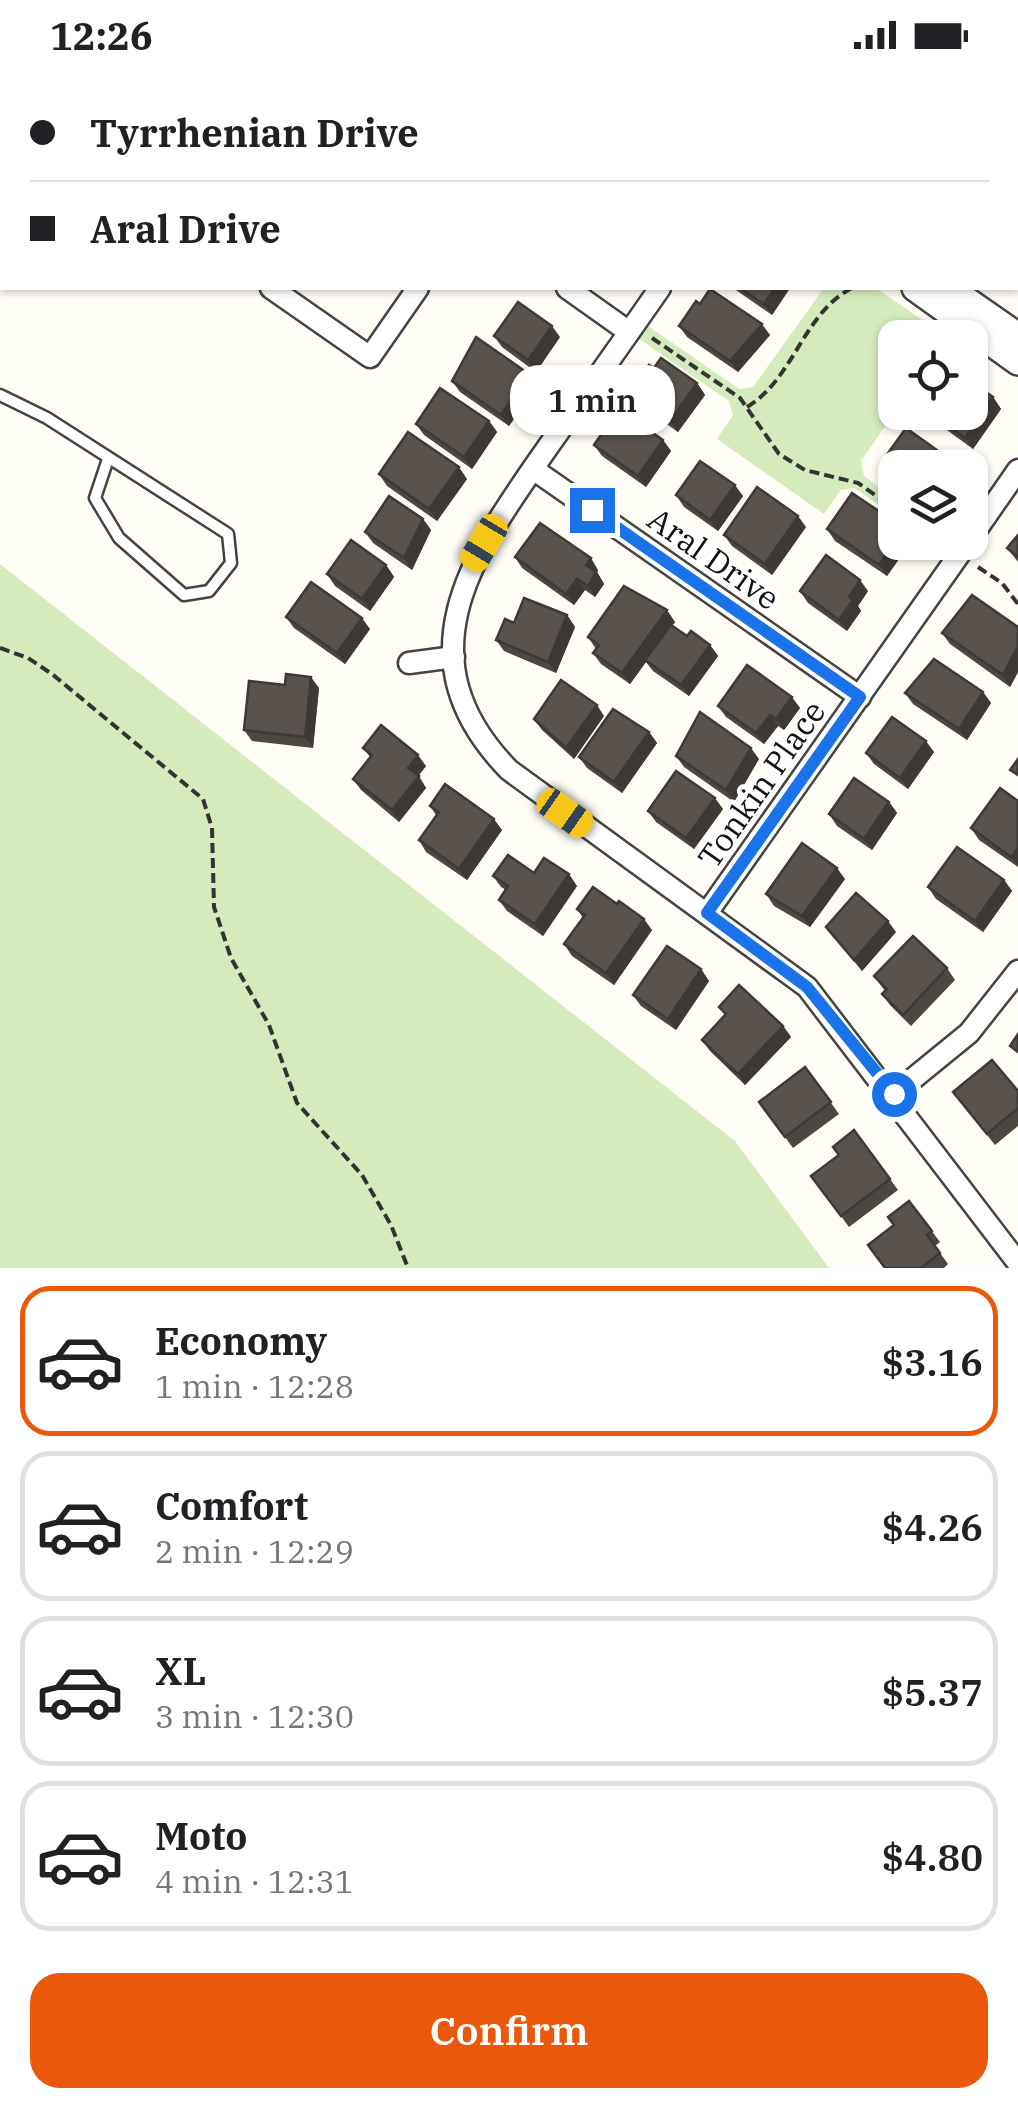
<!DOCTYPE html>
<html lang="en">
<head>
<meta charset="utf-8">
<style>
  body { margin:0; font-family:"IBM Plex Serif",serif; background:#f6f6f6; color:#202124; height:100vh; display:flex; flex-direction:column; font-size:38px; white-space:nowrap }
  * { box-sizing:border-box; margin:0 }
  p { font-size:32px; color:#757577 }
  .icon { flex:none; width:55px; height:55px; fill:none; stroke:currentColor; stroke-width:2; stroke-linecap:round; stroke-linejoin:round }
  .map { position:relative; height:1198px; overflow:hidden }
  .panel { display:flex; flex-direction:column; background:#fff; flex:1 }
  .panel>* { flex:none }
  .guide { position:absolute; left:0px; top:0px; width:1020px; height:220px; box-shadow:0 2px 8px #0004; display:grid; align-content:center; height:220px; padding:0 30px; background:#fff }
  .fabs { position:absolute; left:878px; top:250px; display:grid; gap:20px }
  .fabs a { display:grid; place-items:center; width:110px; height:110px; border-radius:20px; background:#fff; box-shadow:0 2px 8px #0004; font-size:50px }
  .end { position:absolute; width:45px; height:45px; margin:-22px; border:12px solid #1a73e8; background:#fff; box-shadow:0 0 0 5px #fff }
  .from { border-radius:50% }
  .bubble { position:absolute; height:70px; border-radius:30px; background:#fff; box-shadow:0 2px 8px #0004; font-size:32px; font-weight:600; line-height:70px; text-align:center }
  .car { position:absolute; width:30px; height:60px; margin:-30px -15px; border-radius:12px; box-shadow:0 0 8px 2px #0007; background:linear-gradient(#f5c518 24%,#345 0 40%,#f5c518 0 76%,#345 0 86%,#f5c518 0) }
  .guide b { display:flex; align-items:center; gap:35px; height:95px; font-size:38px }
  .guide b+b { border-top:2px solid #e0e0e0 }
  .guide i { width:25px; height:25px; background:#202124 }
  ul { padding:18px 0 0; list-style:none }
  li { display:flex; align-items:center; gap:30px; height:150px; margin:0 20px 15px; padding:0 10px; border:5px solid #e0e0e0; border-radius:30px }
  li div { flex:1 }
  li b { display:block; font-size:38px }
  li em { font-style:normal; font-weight:600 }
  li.on { border-color:#ea580c }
  li>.icon { width:90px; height:90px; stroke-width:1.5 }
  .action { display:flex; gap:20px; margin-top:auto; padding:20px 30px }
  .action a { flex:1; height:115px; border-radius:30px; background:#ea580c; color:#fff; font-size:40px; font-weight:600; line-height:115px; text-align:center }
  .status { display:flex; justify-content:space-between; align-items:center; height:70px; padding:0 50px; background:#fff; direction:ltr }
  .status svg { height:28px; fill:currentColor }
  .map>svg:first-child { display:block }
  .green { fill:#d5ebbd }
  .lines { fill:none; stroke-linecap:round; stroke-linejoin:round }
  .service-casing { stroke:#444; stroke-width:15 }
  .minor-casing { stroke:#444; stroke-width:25 }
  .tertiary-casing { stroke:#444; stroke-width:30 }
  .primary-casing { stroke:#222; stroke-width:38 }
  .path { stroke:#333; stroke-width:4; stroke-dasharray:10 5; stroke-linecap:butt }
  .service { stroke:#fff; stroke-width:10 }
  .minor { stroke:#fff; stroke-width:20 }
  .tertiary { stroke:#fff; stroke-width:25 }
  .primary { stroke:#f9d66b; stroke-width:32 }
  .wall { fill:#4d4742 }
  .shaded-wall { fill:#3f3936 }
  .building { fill:#5a524d; stroke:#3f3936; stroke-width:2.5 }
  .route { stroke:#1a73e8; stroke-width:12 }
  .labels { text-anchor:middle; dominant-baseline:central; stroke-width:10; stroke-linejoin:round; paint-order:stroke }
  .street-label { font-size:32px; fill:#111; stroke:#fff }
</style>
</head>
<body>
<div class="status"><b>12:26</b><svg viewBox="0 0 49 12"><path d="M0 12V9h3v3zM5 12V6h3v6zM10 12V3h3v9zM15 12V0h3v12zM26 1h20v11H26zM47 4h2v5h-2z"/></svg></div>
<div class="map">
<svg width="1018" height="1198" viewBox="0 0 1018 1198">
  <rect width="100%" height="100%" fill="#fffdf5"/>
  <g class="green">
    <path d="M824,218H876L947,267L895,268V342L861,391L864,406L895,429V446L854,418L841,420L824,444L717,369L733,345L729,331L629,262L638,249L739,319L753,317Z"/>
    <path d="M0,494L735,1071L829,1198H0Z"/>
  </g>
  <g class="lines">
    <g class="service-casing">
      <path id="service" d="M0,325L47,348L228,464L231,493L209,521L184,525L119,468L95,428L108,389"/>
    </g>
    <g class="minor-casing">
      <g id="minor">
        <path d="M361,0L365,2"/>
        <path d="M298,2L299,0"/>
        <path d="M569,2L571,0"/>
        <path d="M798,2L801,0"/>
        <path d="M271,218L370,287L418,218"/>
        <path d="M567,218L629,262"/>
        <path d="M660,218C624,270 587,322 550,374C477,479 396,584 509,700L807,917L1018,1193"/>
        <path d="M533,399L860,627"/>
        <path d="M970,469L1018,400"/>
        <path d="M409,593L454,587"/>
        <path d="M707,843L968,472"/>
        <path d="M893,1025L969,963L1018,901"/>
      </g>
    </g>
    <g class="tertiary-casing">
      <g id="tertiary">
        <path d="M598,0L602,2"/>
        <path d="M638,0L642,2"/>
        <path d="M915,218L1018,292"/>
        <path d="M949,218L1018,266"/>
      </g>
    </g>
    <g class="primary-casing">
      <g id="primary">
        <path d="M120,2L122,0"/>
        <path d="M0,175L2,171"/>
      </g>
    </g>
    <g class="path">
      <path d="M698,0L702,2"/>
      <path d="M757,2L767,0"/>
      <path d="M652,268L740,328L779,384L805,400L858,413L895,439"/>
      <path d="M747,337C794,309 803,243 852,218"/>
      <path d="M978,497L1002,513L1018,534"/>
      <path d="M0,578L28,588L52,604L203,729L212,758L214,837L231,888L269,955L297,1033L362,1105L391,1155L408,1198"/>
    </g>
    <use href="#service" class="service"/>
    <use href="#minor" class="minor"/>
    <use href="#tertiary" class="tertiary"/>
    <use href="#primary" class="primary"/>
  </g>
  <g class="wall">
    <path d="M733,218H790L772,245Z"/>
    <path d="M700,234L770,265L738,302L687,267L679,256Z"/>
    <path d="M494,266L560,267L536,302L502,277Z"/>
    <path d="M654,298L697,313L705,325L678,362L638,334L630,322Z"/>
    <path d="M452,311L537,315L509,356L460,322Z"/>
    <path d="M993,327L1001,339L973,379L922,342H970Z"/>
    <path d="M489,351L497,362L472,399L424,365L416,354Z"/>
    <path d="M617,363L663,370L671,381L646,417L602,386L594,375Z"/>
    <path d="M881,393L949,394L895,398V409L889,404Z"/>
    <path d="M379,404L467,409L437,451L387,416Z"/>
    <path d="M676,425L743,426L718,461L684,437Z"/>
    <path d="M423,449L431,460L412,500L373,473L365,462Z"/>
    <path d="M806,457L772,505L732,476L724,465Z"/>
    <path d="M827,459L895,472H911L887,506L835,471Z"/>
    <path d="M1018,465V492L1007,478Z"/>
    <path d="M515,487L598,500L597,502L604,514L595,527L585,520L574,535L522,498Z"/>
    <path d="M386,495L394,507L370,541L335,516L327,504Z"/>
    <path d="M800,521H868L858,536L861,541L847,561L808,533Z"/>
    <path d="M567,545L575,557L556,603L504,581L496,570L514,553Z"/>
    <path d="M286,547L370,559L345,594L294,558Z"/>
    <path d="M675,552L672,556L687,566L710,575L718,586L689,626L653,601L646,592L630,614L601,594L593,583L596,579L588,567Z"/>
    <path d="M1018,557V602L1010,617L950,574L942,563Z"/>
    <path d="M319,618L313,678L252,671L244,660Z"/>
    <path d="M983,622L991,633L967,670L913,634L905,623Z"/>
    <path d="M718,636L800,638L784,660L778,656L764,674L726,647Z"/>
    <path d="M604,646L574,689L542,660L534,649Z"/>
    <path d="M649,662L657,673L622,723L587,698L579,687Z"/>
    <path d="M363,678L426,696L418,706L426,718L399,752L361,720L353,709L370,687Z"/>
    <path d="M934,682L908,719L874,694L866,683Z"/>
    <path d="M676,686L759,689L734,732L684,697Z"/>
    <path d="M1018,731V797L979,770L971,758Z"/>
    <path d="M889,732L897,743L872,780L837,756L829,744Z"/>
    <path d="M430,736L502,760L467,810L426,782L419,770L436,745Z"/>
    <path d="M723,739L694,779L656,752L648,741Z"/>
    <path d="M534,803L577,816L543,866L507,841L499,830L506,820L501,817L493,806Z"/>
    <path d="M845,809L810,857L774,836L766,824Z"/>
    <path d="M1004,810L1012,821L983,862L936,829L928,817Z"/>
    <path d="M617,834L652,860L614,915L572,886L564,874L583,848L577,839Z"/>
    <path d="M826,857L896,862L862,901Z"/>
    <path d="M947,898L955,910L911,956L890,935L882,924L885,921L874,906Z"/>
    <path d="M701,899L709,911L676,960L641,936L633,925Z"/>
    <path d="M719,937L783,956L791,967L745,1015L710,981L702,970L725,945Z"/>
    <path d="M805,997L839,1044L793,1078L759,1032Z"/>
    <path d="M1018,1021V1056L995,1075L953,1022Z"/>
    <path d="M811,1106L890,1109L898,1120L849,1157Z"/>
    <path d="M909,1131L940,1172L935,1176L948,1194L944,1198H885L894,1155Z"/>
  </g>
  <g class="shaded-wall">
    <path d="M775,218H790L772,245L764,234Z"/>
    <path d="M762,254L770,265L738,302L730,291Z"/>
    <path d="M552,256L560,267L536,302L528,290Z"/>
    <path d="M529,304L537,315L509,356L501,345Z"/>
    <path d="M697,313L705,325L678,362L670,351Z"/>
    <path d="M993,327L1001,339L973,379L965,368Z"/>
    <path d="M489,351L497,362L472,399L464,387Z"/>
    <path d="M663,370L671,381L646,417L638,406Z"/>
    <path d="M941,383L949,394L946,398L930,397Z"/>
    <path d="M459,397L467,409L437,451L429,439Z"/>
    <path d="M735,415L743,426L718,461L710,450Z"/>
    <path d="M798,446L806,457L772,505L765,494Z"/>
    <path d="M423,449L431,460L412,500L404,488Z"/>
    <path d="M895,472H911L887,506L879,495Z"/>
    <path d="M591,488L598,500L597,502L604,514L595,527L588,516L586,495Z"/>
    <path d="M386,495L394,507L370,541L362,529Z"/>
    <path d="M577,509L585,520L574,535L566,524Z"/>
    <path d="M860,510L868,521L858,536L861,541L847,561L839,550L849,527Z"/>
    <path d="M667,540L675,552L630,614L622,603Z"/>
    <path d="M567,545L575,557L556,603L548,592Z"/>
    <path d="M362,548L370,559L345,594L337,583Z"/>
    <path d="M710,575L718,586L689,626L681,615Z"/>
    <path d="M1018,576V602L1010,617L1003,605Z"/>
    <path d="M311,607L319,618L313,678L305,667Z"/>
    <path d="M983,622L991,633L967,670L959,659Z"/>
    <path d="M792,627L800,638L784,660L776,649Z"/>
    <path d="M597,635L604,646L574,689L566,678Z"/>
    <path d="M770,645L778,656L764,674L756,663Z"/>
    <path d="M649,662L657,673L622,723L614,712Z"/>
    <path d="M926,671L934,682L908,719L900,708Z"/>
    <path d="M751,678L759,689L734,732L726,720Z"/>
    <path d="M418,685L426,696L416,709L408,698Z"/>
    <path d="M419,706L426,718L399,752L392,740Z"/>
    <path d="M715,728L723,739L694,779L686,768Z"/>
    <path d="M889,732L897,743L872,780L864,769Z"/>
    <path d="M494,749L502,760L467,810L459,799Z"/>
    <path d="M1018,778V796L1011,787Z"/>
    <path d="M837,798L845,809L810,857L802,846Z"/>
    <path d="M569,804L577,816L543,866L535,854Z"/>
    <path d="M1004,810L1012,821L983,862L975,851Z"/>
    <path d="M644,849L652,860L614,915L606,903Z"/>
    <path d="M888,851L896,862L862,901L854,890Z"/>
    <path d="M701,899L709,911L676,960L668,949Z"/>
    <path d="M783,956L791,967L745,1015L738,1004Z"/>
  </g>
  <g class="building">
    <path d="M854,0H912L910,2H852Z"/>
    <path d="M921,0H973L972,2H920Z"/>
    <path d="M740,218H775L764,234Z"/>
    <path d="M710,219L762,254L730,291L679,256L696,231L700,234Z"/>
    <path d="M518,232L552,256L528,290L494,266Z"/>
    <path d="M476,267L529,304L501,345L452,311Z"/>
    <path d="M661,288L697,313L670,351L630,322L649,295L654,298Z"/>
    <path d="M970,311L993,327L965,368L928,342H970Z"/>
    <path d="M440,318L489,351L464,387L416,354Z"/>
    <path d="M629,346L663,370L638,406L594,375L607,356L617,363Z"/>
    <path d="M906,358L941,383L930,398H895V403L881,393Z"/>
    <path d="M408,362L459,397L429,439L379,404Z"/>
    <path d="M700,391L735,415L710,450L676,425Z"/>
    <path d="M757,417L798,446L765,494L724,465Z"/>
    <path d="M852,423L895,452V472L879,495L827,459Z"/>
    <path d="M389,426L423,449L404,488L365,462Z"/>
    <path d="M540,453L591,488L586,495L596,502L588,516L577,509L566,524L515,487Z"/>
    <path d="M1018,465V487L1007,478Z"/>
    <path d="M351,470L386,495L362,529L327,504Z"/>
    <path d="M826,485L860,510L849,527L853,530L839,550L800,521Z"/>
    <path d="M311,512L362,548L337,583L286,547Z"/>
    <path d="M624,516L667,540L622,603L593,583L599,575L588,567Z"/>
    <path d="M972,525L1018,557V576L1003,605L942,563Z"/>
    <path d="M524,528L567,545L548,592L496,570L505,549L514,553Z"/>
    <path d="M671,555L687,566L691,561L710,575L681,615L645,590Z"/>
    <path d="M934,589L983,622L959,659L905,623Z"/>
    <path d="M747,595L792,627L776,649L770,645L756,663L718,636Z"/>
    <path d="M286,604L311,607L305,667L244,660L249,611L285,615Z"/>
    <path d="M561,610L597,635L566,678L534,649Z"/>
    <path d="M613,639L649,662L614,712L579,687Z"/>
    <path d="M700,642L751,678L726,720L676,686Z"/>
    <path d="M892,647L926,671L900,708L866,683Z"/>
    <path d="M381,655L418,685L408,698L419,706L392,740L353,709L372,685L363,678Z"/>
    <path d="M1018,689V705L1010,700Z"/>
    <path d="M676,701L715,728L686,768L648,741Z"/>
    <path d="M854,708L889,732L864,769L829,744Z"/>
    <path d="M445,714L494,749L459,799L419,770L439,742L430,736Z"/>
    <path d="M1000,718L1018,731V778L1011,787L971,758Z"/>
    <path d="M802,773L837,798L802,846L766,824Z"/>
    <path d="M957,777L1004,810L975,851L928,817Z"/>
    <path d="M508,785L534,803L544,788L569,804L535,854L499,830L508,816L493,806Z"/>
    <path d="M593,817L617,834L619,831L644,849L606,903L564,874L585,845L577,839Z"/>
    <path d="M856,823L888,851L854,890L826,857Z"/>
    <path d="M913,866L947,898L903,945L882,924L887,919L874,906Z"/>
    <path d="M667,876L701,899L668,949L633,925Z"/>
    <path d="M739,915L783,956L738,1004L702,970L726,944L719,937Z"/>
    <path d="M1018,964V982L1010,976Z"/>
    <path d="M992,990L1018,1021V1038L987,1064L953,1022Z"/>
    <path d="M805,997L831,1032L785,1067L759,1032Z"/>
    <path d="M854,1060L890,1109L841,1146L811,1106L839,1085L833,1077Z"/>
    <path d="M909,1131L932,1161L927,1165L940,1183L921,1198H885L868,1175L894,1155L888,1147Z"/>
  </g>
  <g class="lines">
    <path class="route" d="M592,440L860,627L707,843L807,917L894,1024"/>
  </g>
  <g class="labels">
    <g class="street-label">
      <text transform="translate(714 488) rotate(35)">Aral Drive</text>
      <text transform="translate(761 714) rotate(-55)">Tonkin Place</text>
    </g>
  </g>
</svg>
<div class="fabs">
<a><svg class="icon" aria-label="locate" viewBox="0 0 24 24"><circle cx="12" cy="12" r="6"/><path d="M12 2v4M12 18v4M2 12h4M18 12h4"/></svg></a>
<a><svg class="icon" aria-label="layers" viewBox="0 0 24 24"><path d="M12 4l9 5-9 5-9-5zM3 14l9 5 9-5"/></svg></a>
</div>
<i class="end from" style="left:894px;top:1024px"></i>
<i class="end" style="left:592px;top:440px"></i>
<div class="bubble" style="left:510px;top:295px;width:165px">1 min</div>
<i class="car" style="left:484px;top:473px;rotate:211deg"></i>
<i class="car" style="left:565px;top:743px;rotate:125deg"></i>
<div class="guide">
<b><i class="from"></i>Tyrrhenian Drive</b>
<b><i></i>Aral Drive</b>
</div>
</div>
<section class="panel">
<ul>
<li class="on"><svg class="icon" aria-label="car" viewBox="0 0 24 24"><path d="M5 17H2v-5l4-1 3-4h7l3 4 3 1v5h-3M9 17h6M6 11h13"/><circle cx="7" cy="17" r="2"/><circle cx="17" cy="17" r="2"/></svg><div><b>Economy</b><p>1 min · 12:28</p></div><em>$3.16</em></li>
<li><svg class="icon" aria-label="car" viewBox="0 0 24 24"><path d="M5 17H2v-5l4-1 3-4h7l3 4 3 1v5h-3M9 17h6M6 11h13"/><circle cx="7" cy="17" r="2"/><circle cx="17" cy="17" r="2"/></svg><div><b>Comfort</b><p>2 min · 12:29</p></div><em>$4.26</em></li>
<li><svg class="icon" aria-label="car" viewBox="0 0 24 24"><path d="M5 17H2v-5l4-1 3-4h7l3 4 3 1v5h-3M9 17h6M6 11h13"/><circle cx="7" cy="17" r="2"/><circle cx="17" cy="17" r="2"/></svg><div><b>XL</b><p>3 min · 12:30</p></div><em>$5.37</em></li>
<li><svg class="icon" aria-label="car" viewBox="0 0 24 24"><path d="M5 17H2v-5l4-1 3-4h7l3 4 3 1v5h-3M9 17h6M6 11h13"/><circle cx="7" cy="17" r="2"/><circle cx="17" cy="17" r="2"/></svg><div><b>Moto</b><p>4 min · 12:31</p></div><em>$4.80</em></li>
</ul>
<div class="action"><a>Confirm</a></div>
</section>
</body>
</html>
